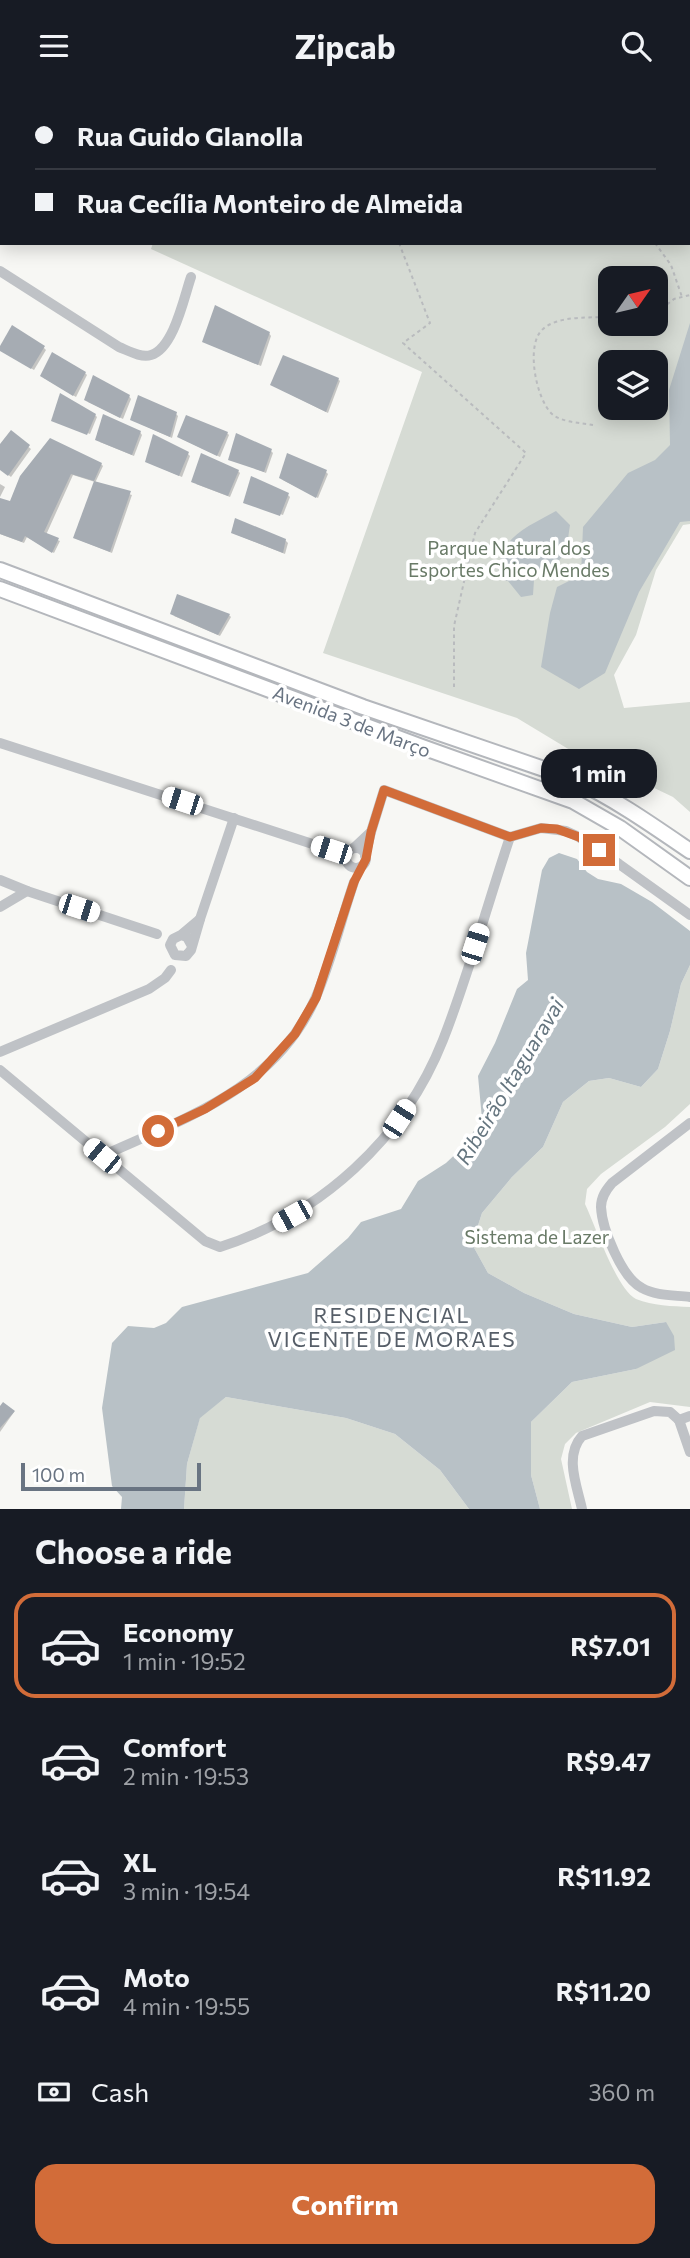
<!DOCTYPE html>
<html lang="en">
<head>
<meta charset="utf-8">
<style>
  body { margin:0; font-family:Commissioner,sans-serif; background:#20242c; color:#f1f3f6; height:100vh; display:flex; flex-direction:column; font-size:26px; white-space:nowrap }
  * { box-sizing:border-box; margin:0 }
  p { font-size:23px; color:#9ea1a6 }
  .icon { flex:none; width:38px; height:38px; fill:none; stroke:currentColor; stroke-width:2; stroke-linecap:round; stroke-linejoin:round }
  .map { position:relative; height:1418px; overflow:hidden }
  .drawer { display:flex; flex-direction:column; background:#171b24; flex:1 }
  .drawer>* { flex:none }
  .hud { position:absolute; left:0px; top:0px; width:691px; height:154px; box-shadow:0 4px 18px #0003; display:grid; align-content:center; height:154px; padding:0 35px; background:#171b24 }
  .needle { width:46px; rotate:56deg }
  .controls { position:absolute; left:598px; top:175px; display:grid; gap:14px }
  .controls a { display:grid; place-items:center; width:70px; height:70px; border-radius:14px; background:#171b24; box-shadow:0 4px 18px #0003; font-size:35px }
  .scale { position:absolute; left:21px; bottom:18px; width:180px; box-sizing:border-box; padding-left:7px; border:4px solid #697482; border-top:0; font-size:19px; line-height:24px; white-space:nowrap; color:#697482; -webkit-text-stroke:5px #fff; paint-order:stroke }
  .end { position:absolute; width:32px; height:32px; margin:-16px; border:9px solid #d26c39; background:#fff; box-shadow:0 0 0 4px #fff }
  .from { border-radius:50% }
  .bubble { position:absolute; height:49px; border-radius:21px; background:#171b24; box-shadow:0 4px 18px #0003; font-size:23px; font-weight:700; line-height:49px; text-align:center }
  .car { position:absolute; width:21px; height:42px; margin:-21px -10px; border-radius:9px; box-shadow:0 0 5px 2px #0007; background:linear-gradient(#fff 24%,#345 0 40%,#fff 0 76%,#345 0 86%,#fff 0) }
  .hud b { display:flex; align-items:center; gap:24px; height:66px; font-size:26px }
  .hud b+b { border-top:2px solid #363941 }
  .hud i { width:18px; height:18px; background:#f1f3f6 }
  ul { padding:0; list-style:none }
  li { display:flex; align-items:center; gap:21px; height:105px; margin:0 14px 10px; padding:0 21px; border:4px solid transparent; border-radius:21px }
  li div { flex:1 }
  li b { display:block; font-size:26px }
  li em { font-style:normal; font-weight:700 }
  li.active { border-color:#d26c39 }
  li>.icon { width:63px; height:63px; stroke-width:1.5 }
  h2 { padding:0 35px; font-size:32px; line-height:84px }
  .pay { display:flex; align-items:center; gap:18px; height:77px; padding:0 35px; font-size:26px }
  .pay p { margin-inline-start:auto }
  .cta { display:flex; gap:14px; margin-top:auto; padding:14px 35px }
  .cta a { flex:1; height:80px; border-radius:21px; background:#d26c39; color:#fff; font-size:28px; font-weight:700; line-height:80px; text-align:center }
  header { display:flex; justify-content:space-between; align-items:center; height:91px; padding:0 35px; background:#171b24; font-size:32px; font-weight:700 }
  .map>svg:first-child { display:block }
  .green { fill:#d6dbd4; fill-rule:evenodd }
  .water { fill:#b8c1c6 }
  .shadow { fill:#0003 }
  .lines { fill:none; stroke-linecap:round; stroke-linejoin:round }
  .stream { stroke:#b8c1c6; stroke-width:3.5 }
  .building { fill:#a6acb3 }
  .secondary-casing { stroke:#b4b7bc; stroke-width:18 }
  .path { stroke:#b9bbbe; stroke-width:2; stroke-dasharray:3.5 3.5; stroke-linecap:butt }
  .minor { stroke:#bfc2c6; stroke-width:10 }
  .secondary { stroke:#fff; stroke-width:14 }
  .route { stroke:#d26c39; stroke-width:9 }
  .labels { text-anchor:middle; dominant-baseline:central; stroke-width:7; stroke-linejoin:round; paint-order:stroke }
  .park-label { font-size:19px; fill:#697a67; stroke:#fff }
  .street-label { font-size:19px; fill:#697482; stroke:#fff }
  .water-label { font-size:21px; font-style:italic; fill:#65757f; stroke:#fff }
  .neighbourhood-label { font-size:21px; letter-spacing:2px; fill:#565e68; stroke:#fff }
</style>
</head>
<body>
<header><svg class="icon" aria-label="menu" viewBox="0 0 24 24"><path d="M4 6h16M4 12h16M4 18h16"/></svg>Zipcab<svg class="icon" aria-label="search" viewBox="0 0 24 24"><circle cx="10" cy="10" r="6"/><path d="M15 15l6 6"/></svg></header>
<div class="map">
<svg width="690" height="1418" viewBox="0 0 690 1418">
  <rect width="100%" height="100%" fill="#f7f7f4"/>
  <g class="green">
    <path d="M163,0H690V433L683,434L656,479L636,544L614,584L624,617L690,611V721L673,706L648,694L618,688L517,627L323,562L422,281L151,158L153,152H690V2H162ZM611,187H656V233H611ZM611,271H656V317H611Z"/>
    <path d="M690,874V1013L665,1036L601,1083L587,1098L585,1113C595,1134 617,1199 636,1208C653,1215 672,1215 690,1216V1316L650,1311L576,1342L565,1353L561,1368L572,1418H540L531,1384V1331L572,1291L636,1278L666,1231L632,1236L574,1223L524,1202L488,1182L472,1153L482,1122L512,1086L543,1056L563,1011L589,990L609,987L641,996L658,978L670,940L681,893Z"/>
    <path d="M226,1306L346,1327L395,1343L440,1379L469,1418H184L187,1373L200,1326Z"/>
  </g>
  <g class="water">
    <path d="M690,232V430L680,431L639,501L605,582L579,598L541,576L550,522L557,496L581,484L583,436L628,382L655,369L670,354L669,299Z"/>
    <path d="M556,420L570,434C565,464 572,456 549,480L545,478L534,489L533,504L521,506L508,490L500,488C495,447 526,437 556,420Z"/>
    <path d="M559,762L577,768L587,781L598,788L621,793L652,811L690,840V874L681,893L670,940L658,978L641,996L609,987L589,990L563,1011L543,1056L512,1086L482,1122L472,1153L488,1182L524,1202L574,1223L632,1236L666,1231L674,1245L675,1259L636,1278L572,1291L531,1331V1384L540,1418H469L440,1379L395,1343L346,1327L226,1306L200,1327L187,1373L184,1418H121L122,1406L112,1395L102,1317L112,1252L128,1235L154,1237L166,1232L182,1216L308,1182L348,1147L361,1131L401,1118L418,1090L446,1072L463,1056L482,1028L478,985L495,952L517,898L528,889L526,862L542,779L549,767Z"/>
  </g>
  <g class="shadow">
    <path d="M269,242L271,245L261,275L204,251Z"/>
    <path d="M44,257L46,259L34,279L3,260Z"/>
    <path d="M85,282L87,284L76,306L44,287Z"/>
    <path d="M338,288L340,290L328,322L272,294Z"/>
    <path d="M129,305L131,308L123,328L88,311Z"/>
    <path d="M176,323L178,325L172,347L132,329Z"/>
    <path d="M95,324L97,326L90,343L53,329Z"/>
    <path d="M140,341L142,344L134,365L100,351Z"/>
    <path d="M11,342L31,358L11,386L0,377V356Z"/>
    <path d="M227,342L229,344L220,366L182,348Z"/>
    <path d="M271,360L273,362L266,382L230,368Z"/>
    <path d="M188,363L190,365L182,386L147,371Z"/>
    <path d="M101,373L103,375L95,392L132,404L112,462L77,448L95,391L73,384L46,444L60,450L54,462L27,446L24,452L0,443V409L11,412L21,386Z"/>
    <path d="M238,380L240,382L230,406L196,393Z"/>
    <path d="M326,381L328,383L318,407L283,389Z"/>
    <path d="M0,393L5,396L0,406Z"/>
    <path d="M288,404L290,406L283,424L245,411Z"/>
    <path d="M235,443L285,449L288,452L285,463Z"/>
    <path d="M229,524L231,526L220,545L174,525Z"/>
    <path d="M4,1313L14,1321L0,1341V1318Z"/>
  </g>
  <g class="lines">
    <g class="stream">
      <path d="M632,0L633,2"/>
      <path d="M690,126V127"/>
    </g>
  </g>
  <g class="building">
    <path d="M215,214L270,241L258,274L202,251Z"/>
    <path d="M12,234L45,255L31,278L0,260V255Z"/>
    <path d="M52,261L86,281L73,305L40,285Z"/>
    <path d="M283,264L339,287L326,321L270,294Z"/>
    <path d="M93,284L130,304L120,327L84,309Z"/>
    <path d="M60,302L96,323L87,344L51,330Z"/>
    <path d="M138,304L177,321L170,346L130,329Z"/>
    <path d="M103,323L141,340L132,364L95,349Z"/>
    <path d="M186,324L228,341L217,365L177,346Z"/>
    <path d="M11,339L30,354L8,385L0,379V353Z"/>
    <path d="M236,342L272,358L264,381L228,369Z"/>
    <path d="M153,343L189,361L179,385L145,371Z"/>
    <path d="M50,347L102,372L94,390L71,383L44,441L59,447L52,462L25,445L22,451L0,443V407L10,410L20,385Z"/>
    <path d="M201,362L239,379L228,405L191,391Z"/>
    <path d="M287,362L327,379L316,407L279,387Z"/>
    <path d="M251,385L289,402L280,425L243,412Z"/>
    <path d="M94,390L131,400L110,461L73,447Z"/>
    <path d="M235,427L286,448L283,462L231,442Z"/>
    <path d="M177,503L230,523L218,544L170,523Z"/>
    <path d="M3,1311L15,1320L0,1337V1315Z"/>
  </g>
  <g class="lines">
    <g class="secondary-casing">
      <g id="secondary">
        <path d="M0,479L363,616L573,688C615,708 652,734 690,760"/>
        <path d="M0,498L422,656L573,710L620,737L690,787"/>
      </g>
    </g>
    <g class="path">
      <path d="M342,0L343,2"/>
      <path d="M501,0L502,2"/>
      <path d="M457,2L461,0"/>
      <path d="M399,152L430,232L403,252L526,362L475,442L454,535V597"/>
      <path d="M655,152L671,174L682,206"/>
      <path d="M656,222L674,208L690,204"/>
      <path d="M622,241L636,233"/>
      <path d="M593,334C582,332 560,331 552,323C536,308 525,253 543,238C559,224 590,227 611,226"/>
    </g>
    <g class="minor">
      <path d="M0,180L119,256C129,260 141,267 151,264C174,257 184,206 191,186"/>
      <path d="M0,652L331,759"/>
      <path d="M371,741L384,699L510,746L541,737L566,740L579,746L619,773L690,824"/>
      <circle cx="356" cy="767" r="10"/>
      <path d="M354,757L371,741L365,765"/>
      <path d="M0,789L27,800L0,816"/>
      <path d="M27,800L157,843"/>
      <path d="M200,828L234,727"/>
      <path d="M181,844L200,828L191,859L186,865L175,864L170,854L173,848L181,844L187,846L192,855"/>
      <path d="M0,961L149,898L165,887L171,879"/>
      <path d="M0,979L205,1150L220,1156C320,1124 404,1048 443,949C469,883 487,814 510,746"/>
      <path d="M690,1032L612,1092C606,1099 601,1106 601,1116C602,1138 622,1187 642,1197C656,1205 674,1204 690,1206"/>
      <path d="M102,1065C185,1027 275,998 315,908C331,872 341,829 354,791"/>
      <path d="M679,1329L690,1361"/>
      <path d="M679,1329L690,1325"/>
      <path d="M582,1418C577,1395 564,1365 582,1345L654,1320L670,1321L679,1329"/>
    </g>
    <use href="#secondary" class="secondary"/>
  </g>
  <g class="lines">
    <path class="route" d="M158,1040L205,1018L255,987L295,943L316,907L354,791L366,768L371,741L384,699L510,746L541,737L557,738L579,746L599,759"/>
  </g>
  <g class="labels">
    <g class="park-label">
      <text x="509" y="456">Parque Natural dos<tspan x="509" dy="22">Esportes Chico Mendes</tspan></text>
      <text x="537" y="1145">Sistema de Lazer</text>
    </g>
    <g class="street-label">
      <text transform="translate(352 630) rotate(21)">Avenida 3 de Março</text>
    </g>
    <g class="water-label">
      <text transform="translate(509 990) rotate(-59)">Ribeirão Itaguaravai</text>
    </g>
    <g class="neighbourhood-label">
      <text x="392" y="1223">RESIDENCIAL<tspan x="392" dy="24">VICENTE DE MORAES</tspan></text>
    </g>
  </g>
</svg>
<div class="controls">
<a><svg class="needle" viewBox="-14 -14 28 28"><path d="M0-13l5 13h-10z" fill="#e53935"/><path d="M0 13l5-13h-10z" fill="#9ea1a6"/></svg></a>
<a><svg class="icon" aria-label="layers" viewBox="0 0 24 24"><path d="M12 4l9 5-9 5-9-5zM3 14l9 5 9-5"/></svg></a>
</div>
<div class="scale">100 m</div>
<i class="end from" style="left:158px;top:1040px"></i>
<i class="end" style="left:599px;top:759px"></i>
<div class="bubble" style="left:541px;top:658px;width:116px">1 min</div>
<i class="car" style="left:182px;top:710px;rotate:288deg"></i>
<i class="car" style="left:331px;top:759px;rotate:288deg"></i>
<i class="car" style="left:79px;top:817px;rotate:108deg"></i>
<i class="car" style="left:475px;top:853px;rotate:18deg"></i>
<i class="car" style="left:399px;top:1028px;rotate:33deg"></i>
<i class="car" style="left:102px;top:1065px;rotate:310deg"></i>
<i class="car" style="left:292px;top:1125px;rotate:241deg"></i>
<div class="hud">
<b><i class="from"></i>Rua Guido Glanolla</b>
<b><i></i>Rua Cecília Monteiro de Almeida</b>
</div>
</div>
<section class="drawer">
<h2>Choose a ride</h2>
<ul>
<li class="active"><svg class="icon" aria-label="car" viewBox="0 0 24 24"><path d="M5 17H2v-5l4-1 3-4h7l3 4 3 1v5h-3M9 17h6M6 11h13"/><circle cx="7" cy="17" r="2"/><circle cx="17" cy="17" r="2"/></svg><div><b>Economy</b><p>1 min · 19:52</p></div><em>R$7.01</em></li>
<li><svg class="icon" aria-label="car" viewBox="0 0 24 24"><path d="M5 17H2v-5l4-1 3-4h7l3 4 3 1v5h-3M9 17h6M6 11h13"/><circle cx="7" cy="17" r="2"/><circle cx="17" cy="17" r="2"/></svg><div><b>Comfort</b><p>2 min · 19:53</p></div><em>R$9.47</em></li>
<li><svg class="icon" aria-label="car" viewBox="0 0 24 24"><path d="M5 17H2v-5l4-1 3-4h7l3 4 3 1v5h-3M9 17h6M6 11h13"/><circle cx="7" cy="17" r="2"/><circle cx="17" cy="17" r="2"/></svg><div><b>XL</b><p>3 min · 19:54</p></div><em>R$11.92</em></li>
<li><svg class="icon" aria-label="car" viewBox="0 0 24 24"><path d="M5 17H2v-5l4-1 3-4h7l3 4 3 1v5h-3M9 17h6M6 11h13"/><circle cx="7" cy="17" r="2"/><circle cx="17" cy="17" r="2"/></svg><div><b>Moto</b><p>4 min · 19:55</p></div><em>R$11.20</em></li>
</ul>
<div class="pay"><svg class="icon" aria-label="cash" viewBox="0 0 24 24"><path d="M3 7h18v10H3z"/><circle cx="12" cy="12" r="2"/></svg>Cash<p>360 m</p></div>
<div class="cta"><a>Confirm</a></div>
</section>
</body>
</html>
